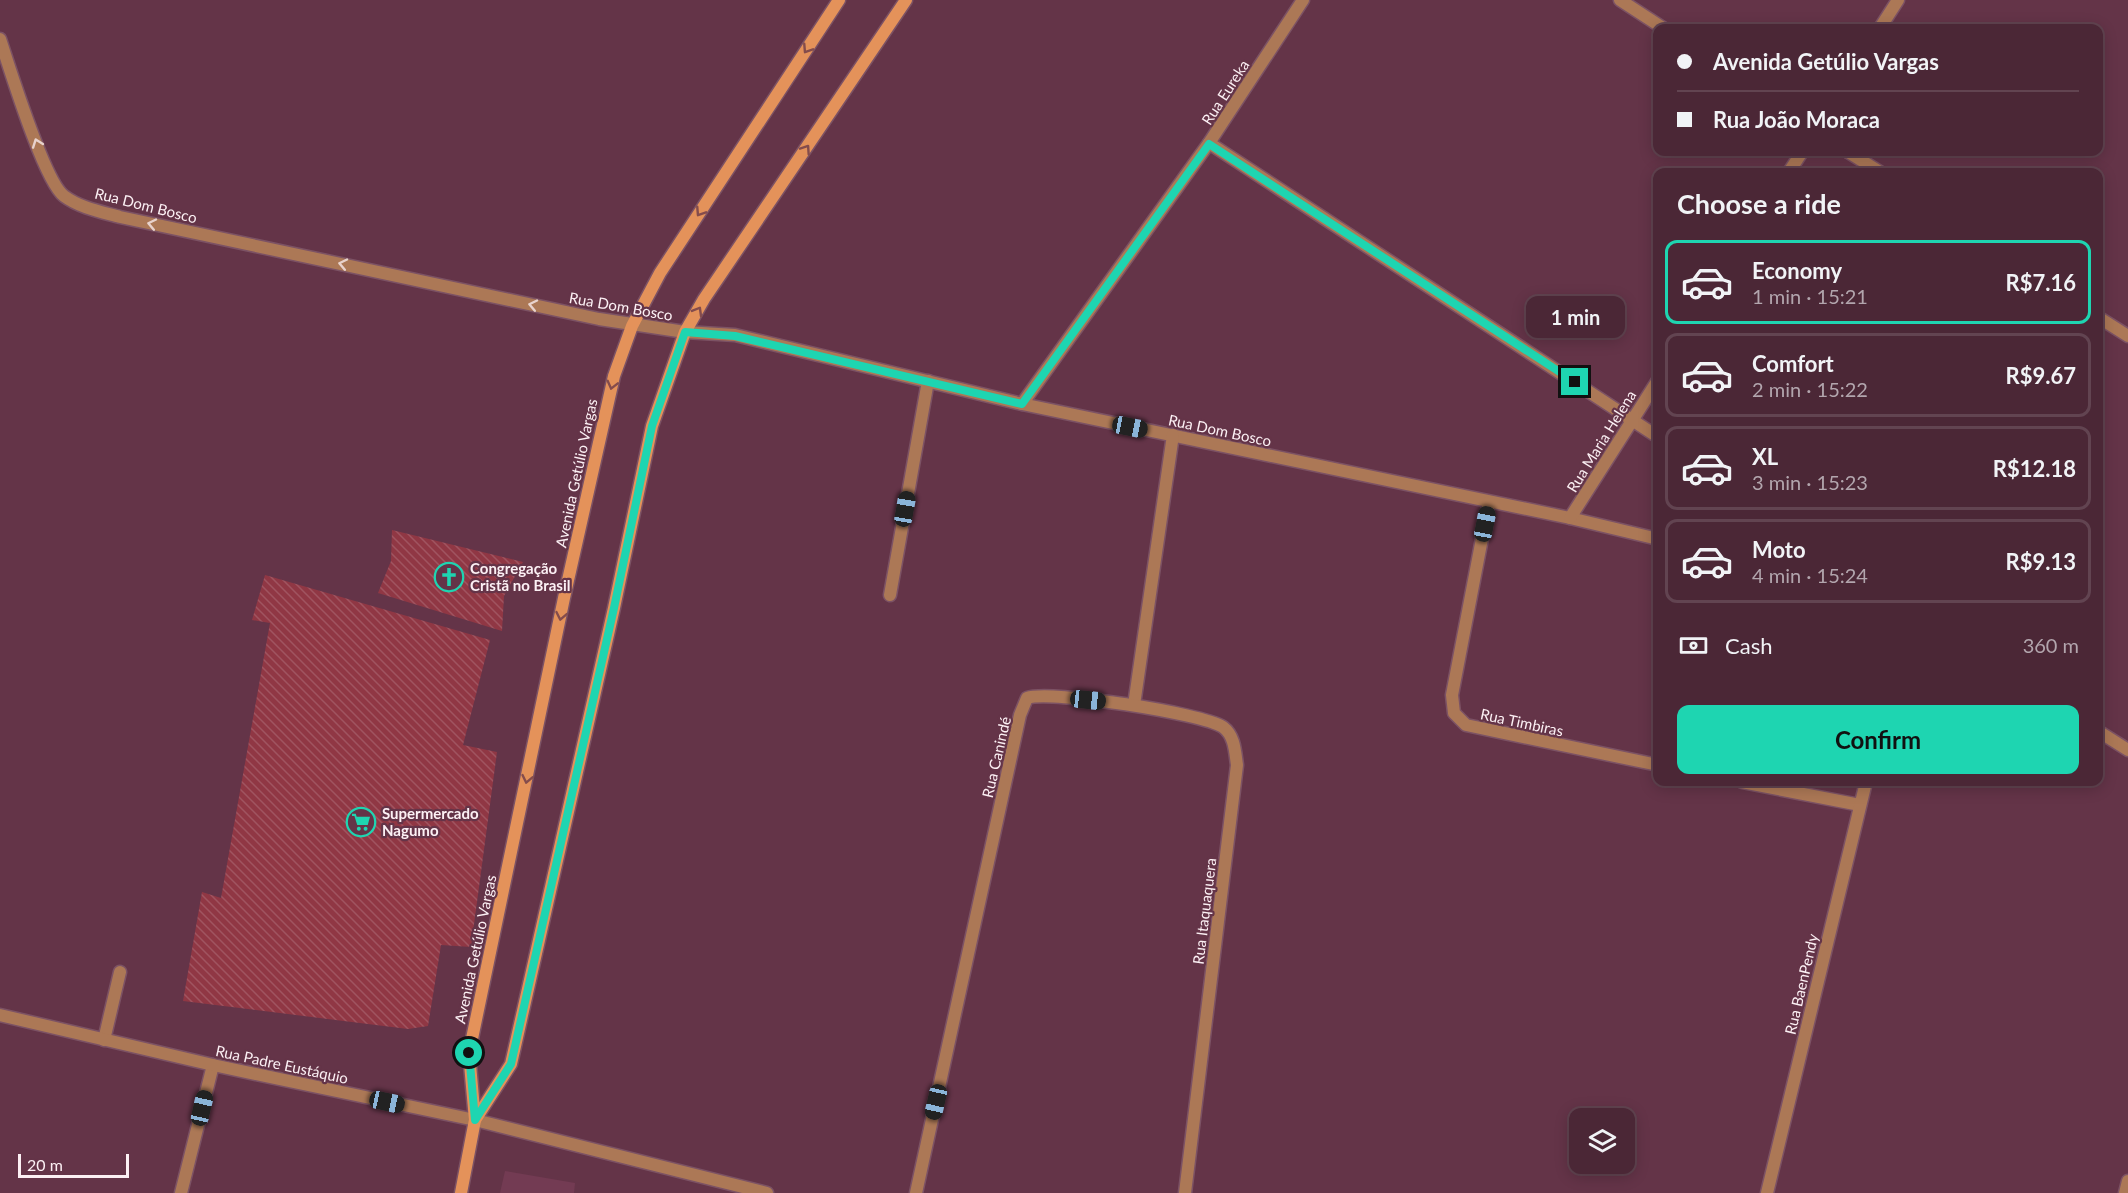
<!DOCTYPE html>
<html lang="en">
<head>
<meta charset="utf-8">
<style>
  body { margin:0; font-family:Lato,sans-serif; background:#553342; color:#f1f3f6; height:100vh; display:flex; flex-direction:column; font-size:22px; white-space:nowrap }
  * { box-sizing:border-box; margin:0 }
  p { font-size:20px; color:#b2a5ad }
  .icon { flex:none; width:33px; height:33px; fill:none; stroke:currentColor; stroke-width:2; stroke-linecap:round; stroke-linejoin:round }
  .map { position:relative; flex:1; overflow:hidden }
  .side { position:absolute; left:1653px; top:168px; width:450px; height:618px; display:flex; flex-direction:column; background:#4b2736; border-radius:12px; box-shadow:0 3px 15px #0003,0 0 0 2px #624451 }
  .side>* { flex:none }
  .hud { position:absolute; left:1653px; top:24px; width:450px; height:132px; border-radius:12px; box-shadow:0 3px 15px #0003,0 0 0 2px #624451; display:grid; align-content:center; height:132px; padding:0 24px; background:#4b2736 }
  .fabs { position:absolute; left:1569px; top:1108px; display:grid; gap:12px }
  .fabs a { display:grid; place-items:center; width:66px; height:66px; border-radius:12px; background:#4b2736; box-shadow:0 3px 15px #0003,0 0 0 2px #624451; font-size:30px }
  .scale { position:absolute; left:18px; bottom:15px; width:111px; box-sizing:border-box; padding-left:6px; border:3px solid #fcf0f4; border-top:0; font-size:16px; line-height:21px; white-space:nowrap; color:#fcf0f4; -webkit-text-stroke:4px #643448; paint-order:stroke }
  .end { position:absolute; width:27px; height:27px; margin:-14px; border:8px solid #1ed5b1; background:#111; box-shadow:0 0 0 3px #111 }
  .from { border-radius:50% }
  .bubble { position:absolute; height:42px; border-radius:12px; background:#4b2736; box-shadow:0 3px 15px #0003,0 0 0 2px #624451; font-size:20px; font-weight:700; line-height:42px; text-align:center }
  .car { position:absolute; width:18px; height:36px; margin:-18px -9px; border-radius:8px; box-shadow:0 0 4px 2px #0007; background:linear-gradient(#222 24%,#8ab4d8 0 40%,#222 0 76%,#8ab4d8 0 86%,#222 0) }
  .hud b { display:flex; align-items:center; gap:21px; height:57px; font-size:22px }
  .hud b+b { border-top:2px solid #624451 }
  .hud i { width:15px; height:15px; background:#f1f3f6 }
  ul { padding:0; list-style:none }
  li { display:flex; align-items:center; gap:18px; height:84px; margin:0 12px 9px; padding:0 12px; border:3px solid #624451; border-radius:12px }
  li div { flex:1 }
  li b { display:block; font-size:22px }
  li em { font-style:normal; font-weight:700 }
  li.active { border-color:#1ed5b1 }
  li>.icon { width:54px; height:54px; stroke-width:1.5 }
  h2 { padding:0 24px; font-size:27px; line-height:72px }
  .pay { display:flex; align-items:center; gap:15px; height:66px; padding:0 24px; font-size:22px }
  .pay p { margin-inline-start:auto }
  .primary-button { display:flex; gap:12px; margin-top:auto; padding:12px 24px }
  .primary-button a { flex:1; height:69px; border-radius:12px; background:#1ed5b1; color:#111; font-size:24px; font-weight:700; line-height:69px; text-align:center }
  .map>svg:first-child { display:block }
  .built { fill:#733b53 }
  .building { fill:url(#building-back-hatch) }
  .lines { fill:none; stroke-linecap:round; stroke-linejoin:round }
  .service-casing { stroke:#7c5264; stroke-width:15 }
  .minor-casing { stroke:#7c5264; stroke-width:15 }
  .tertiary-casing { stroke:#7c5264; stroke-width:15 }
  .secondary-casing { stroke:#7c5264; stroke-width:15 }
  .service { stroke:#ac7856; stroke-width:12 }
  .minor { stroke:#ac7856; stroke-width:12 }
  .tertiary { stroke:#ac7856; stroke-width:12 }
  .secondary { stroke:#e4925a; stroke-width:12 }
  .oneway { stroke:#844c4c }
  .oneway2 { stroke:#e8d2cc }
  .route { stroke:#1ed5b1; stroke-width:8 }
  .labels { text-anchor:middle; dominant-baseline:central; stroke-width:4.5; stroke-linejoin:round; paint-order:stroke }
  .street-label { font-size:15px; fill:#fcf0f4; stroke:#643448 }
  .poi-label { font-size:15px; font-weight:bold; fill:#fcf0f4; stroke:#643448; text-anchor:start }
</style>
</head>
<body>
<div class="map">
<svg width="2128" height="1193" viewBox="0 0 2128 1193">
  <defs>
    <pattern id="building-back-hatch" width="6" height="6" patternUnits="userSpaceOnUse" patternTransform="scale(1.5)"><rect width="6" height="6" fill="#903744"/><path d="M-1 5l2 2M0 0l6 6M5-1l2 2" fill="none" stroke="#a05460"/></pattern>
  </defs>
  <rect width="100%" height="100%" fill="#643448"/>
  <path class="built" d="M505,1171L575,1183L574,1193H500Z"/>
  <g class="building">
    <path d="M392,530L523,562L504,596L502,631L378,593L391,561Z"/>
    <path d="M265,575L490,640L463,745L497,752L471,947L441,945L428,1026L408,1029L183,1001L202,892L221,898L270,623L252,620Z"/>
  </g>
  <g class="lines">
    <g class="service-casing">
      <path id="service" d="M104,1040L120,972"/>
    </g>
    <g class="minor-casing">
      <g id="minor">
        <path d="M1620,0L1663,28"/>
        <path d="M1880,28L1898,0"/>
        <path d="M0,39C10,69 44,181 64,196C80,208 102,212 120,217L599,319L685,332L735,335L1022,404L1570,518L1658,539"/>
        <path d="M1209,143L1658,437"/>
        <path d="M1848,152L1880,172"/>
        <path d="M1789,172L1802,152"/>
        <path d="M2098,317L2128,336"/>
        <path d="M1022,404L1209,143L1303,0"/>
        <path d="M1489,502L1452,695L1454,713L1466,725L1658,765"/>
        <path d="M1570,518L1658,380"/>
        <path d="M890,595L928,381"/>
        <path d="M1134,705L1173,435"/>
        <path d="M2098,731L2128,750"/>
        <path d="M1742,782L1860,805"/>
        <path d="M475,1120L767,1193"/>
        <path d="M181,1193L213,1065"/>
        <path d="M916,1193L1020,715L1027,698C1051,690 1201,713 1223,727C1235,736 1235,752 1237,765L1185,1193"/>
        <path d="M1767,1193L1866,782"/>
        <path d="M2125,1193L2128,1181"/>
      </g>
    </g>
    <g class="tertiary-casing">
      <path id="tertiary" d="M0,1015L213,1065L475,1120"/>
    </g>
    <g class="secondary-casing">
      <g id="secondary">
        <path d="M475,1120L511,1064L614,608L652,426L685,332L704,299L906,0"/>
        <path d="M461,1193L475,1120L469,1053L564,598L614,376L632,326L660,273L839,0"/>
      </g>
    </g>
    <use href="#service" class="service"/>
    <use href="#minor" class="minor"/>
    <use href="#tertiary" class="tertiary"/>
    <use href="#secondary" class="secondary"/>
  </g>
  <defs><path id="oneway-chevron" d="M-2-3.5L2.5 0L-2 3.5" fill="none" stroke-width="1.6" stroke-linecap="round" stroke-linejoin="round" transform="scale(1.5)"/></defs>
  <g class="oneway">
    <use href="#oneway-chevron" transform="translate(807 49) rotate(123)"/>
    <use href="#oneway-chevron" transform="translate(806 149) rotate(-56)"/>
    <use href="#oneway-chevron" transform="translate(700 212) rotate(123)"/>
    <use href="#oneway-chevron" transform="translate(698 311) rotate(-60)"/>
    <use href="#oneway-chevron" transform="translate(612 385) rotate(104)"/>
    <use href="#oneway-chevron" transform="translate(561 616) rotate(101)"/>
    <use href="#oneway-chevron" transform="translate(527 779) rotate(102)"/>
  </g>
  <g class="oneway2">
    <use href="#oneway-chevron" transform="translate(37 143) rotate(-110)"/>
    <use href="#oneway-chevron" transform="translate(152 224) rotate(-168)"/>
    <use href="#oneway-chevron" transform="translate(343 264) rotate(-168)"/>
    <use href="#oneway-chevron" transform="translate(533 305) rotate(-168)"/>
  </g>
  <g class="lines">
    <path class="route" d="M469,1053L475,1120L511,1064L614,608L652,426L685,332L735,336L1022,404L1209,144L1575,382"/>
  </g>
  <defs>
    <g id="church-ring" transform="scale(1.5)"><circle r="9.5" fill="#643448" stroke="#1ed5b1" stroke-width="1.5"/><path d="M-1.2-6h2.4v3.5h3.3v2.4h-3.3V6h-2.4V-.1h-3.3v-2.4h3.3Z" fill="#1ed5b1"/></g>
    <g id="supermarket-ring" transform="scale(1.5)"><circle r="9.5" fill="#643448" stroke="#1ed5b1" stroke-width="1.5"/><path d="M-6-5.5h2.5l.6 2H6L4.5 2H-2.5L-4.4-4H-6ZM-1.5 3.2a1.3 1.3 0 1 0 .1 0ZM3 3.2a1.3 1.3 0 1 0 .1 0Z" fill="#1ed5b1"/></g>
  </defs>
  <g fill-rule="evenodd">
    <use href="#church-ring" x="449" y="577"/>
    <use href="#supermarket-ring" x="361" y="822"/>
  </g>
  <g class="labels">
    <g class="street-label">
      <text transform="translate(1225 92) rotate(-57)">Rua Eureka</text>
      <text transform="translate(146 205) rotate(14)">Rua Dom Bosco</text>
      <text transform="translate(621 306) rotate(10)">Rua Dom Bosco</text>
      <text transform="translate(1220 430) rotate(12)">Rua Dom Bosco</text>
      <text transform="translate(1601 441) rotate(-58)">Rua Maria Helena</text>
      <text transform="translate(576 473) rotate(-78)">Avenida Getúlio Vargas</text>
      <text transform="translate(1522 722) rotate(12)">Rua Timbiras</text>
      <text transform="translate(996 757) rotate(-77)">Rua Canindé</text>
      <text transform="translate(1204 911) rotate(-83)">Rua Itaquaquera</text>
      <text transform="translate(475 949) rotate(-78)">Avenida Getúlio Vargas</text>
      <text transform="translate(1801 984) rotate(-77)">Rua BaenPendy</text>
      <text transform="translate(282 1064) rotate(12)">Rua Padre Eustáquio</text>
    </g>
    <g class="poi-label">
      <text x="470" y="568">Congregação<tspan x="470" dy="17">Cristã no Brasil</tspan></text>
      <text x="382" y="813">Supermercado<tspan x="382" dy="17">Nagumo</tspan></text>
    </g>
  </g>
</svg>
<div class="fabs">
<a><svg class="icon" aria-label="layers" viewBox="0 0 24 24"><path d="M12 4l9 5-9 5-9-5zM3 14l9 5 9-5"/></svg></a>
</div>
<div class="scale">20 m</div>
<i class="end from" style="left:469px;top:1053px"></i>
<i class="end" style="left:1575px;top:382px"></i>
<div class="bubble" style="left:1526px;top:296px;width:99px">1 min</div>
<i class="car" style="left:1130px;top:427px;rotate:101deg"></i>
<i class="car" style="left:905px;top:509px;rotate:10deg"></i>
<i class="car" style="left:1485px;top:524px;rotate:11deg"></i>
<i class="car" style="left:1088px;top:700px;rotate:96deg"></i>
<i class="car" style="left:387px;top:1102px;rotate:102deg"></i>
<i class="car" style="left:936px;top:1102px;rotate:193deg"></i>
<i class="car" style="left:202px;top:1108px;rotate:13deg"></i>
<div class="hud">
<b><i class="from"></i>Avenida Getúlio Vargas</b>
<b><i></i>Rua João Moraca</b>
</div>
<section class="side">
<h2>Choose a ride</h2>
<ul>
<li class="active"><svg class="icon" aria-label="car" viewBox="0 0 24 24"><path d="M5 17H2v-5l4-1 3-4h7l3 4 3 1v5h-3M9 17h6M6 11h13"/><circle cx="7" cy="17" r="2"/><circle cx="17" cy="17" r="2"/></svg><div><b>Economy</b><p>1 min · 15:21</p></div><em>R$7.16</em></li>
<li><svg class="icon" aria-label="car" viewBox="0 0 24 24"><path d="M5 17H2v-5l4-1 3-4h7l3 4 3 1v5h-3M9 17h6M6 11h13"/><circle cx="7" cy="17" r="2"/><circle cx="17" cy="17" r="2"/></svg><div><b>Comfort</b><p>2 min · 15:22</p></div><em>R$9.67</em></li>
<li><svg class="icon" aria-label="car" viewBox="0 0 24 24"><path d="M5 17H2v-5l4-1 3-4h7l3 4 3 1v5h-3M9 17h6M6 11h13"/><circle cx="7" cy="17" r="2"/><circle cx="17" cy="17" r="2"/></svg><div><b>XL</b><p>3 min · 15:23</p></div><em>R$12.18</em></li>
<li><svg class="icon" aria-label="car" viewBox="0 0 24 24"><path d="M5 17H2v-5l4-1 3-4h7l3 4 3 1v5h-3M9 17h6M6 11h13"/><circle cx="7" cy="17" r="2"/><circle cx="17" cy="17" r="2"/></svg><div><b>Moto</b><p>4 min · 15:24</p></div><em>R$9.13</em></li>
</ul>
<div class="pay"><svg class="icon" aria-label="cash" viewBox="0 0 24 24"><path d="M3 7h18v10H3z"/><circle cx="12" cy="12" r="2"/></svg>Cash<p>360 m</p></div>
<div class="primary-button"><a>Confirm</a></div>
</section>
</div>
</body>
</html>
